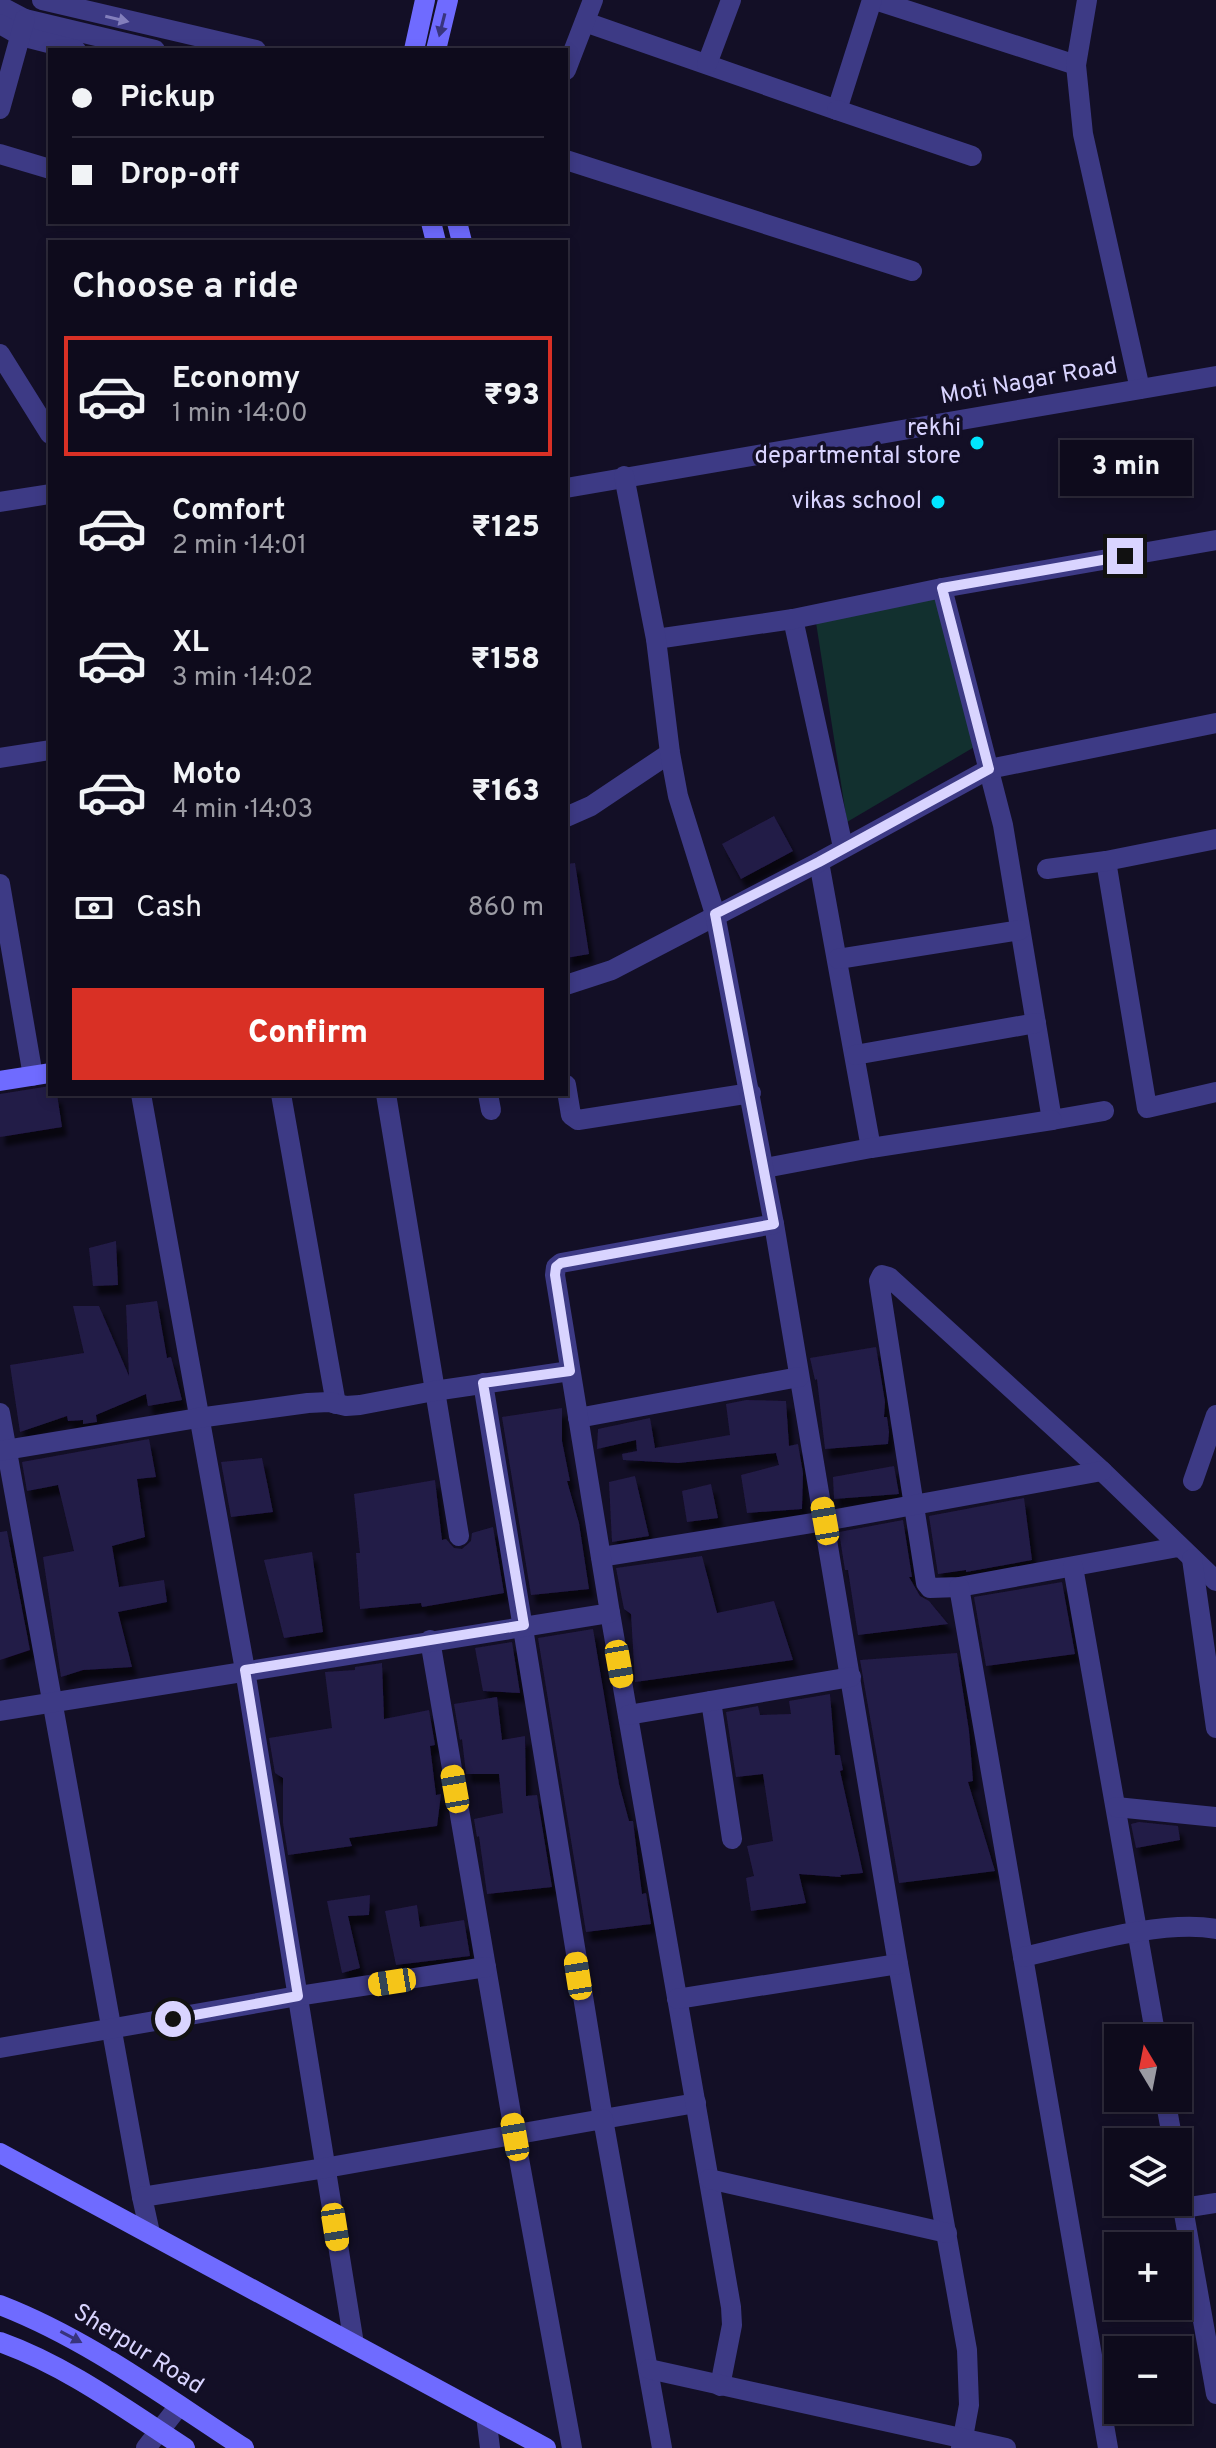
<!DOCTYPE html>
<html lang="en">
<head>
<meta charset="utf-8">
<style>
  body { margin:0; font-family:Overpass,sans-serif; background:#171425; color:#f1f3f6; height:100vh; display:flex; flex-direction:column; font-size:30px; white-space:nowrap }
  * { box-sizing:border-box; margin:0 }
  p { font-size:26px; color:#9b9ba3 }
  .icon { flex:none; width:44px; height:44px; fill:none; stroke:currentColor; stroke-width:2; stroke-linecap:round; stroke-linejoin:round }
  .map { position:relative; flex:1; overflow:hidden }
  .panel { position:absolute; left:48px; top:240px; width:520px; height:856px; display:flex; flex-direction:column; background:#0e0b1c; border-radius:0px; box-shadow:0 4px 12px #0003,0 0 0 2px #2e2b3b }
  .panel>* { flex:none }
  .guide { position:absolute; left:48px; top:48px; width:520px; height:176px; border-radius:0px; box-shadow:0 4px 12px #0003,0 0 0 2px #2e2b3b; display:grid; align-content:center; height:176px; padding:0 24px; background:#0e0b1c }
  .needle { width:52px; rotate:350deg }
  .controls { position:absolute; left:1104px; top:2024px; display:grid; gap:16px }
  .controls a { display:grid; place-items:center; width:88px; height:88px; border-radius:0px; background:#0e0b1c; box-shadow:0 4px 12px #0003,0 0 0 2px #2e2b3b; font-size:40px }
  .end { position:absolute; width:36px; height:36px; margin:-18px; border:10px solid #d9d4ff; background:#111; box-shadow:0 0 0 4px #111 }
  .from { border-radius:50% }
  .bubble { position:absolute; height:56px; border-radius:0px; background:#0e0b1c; box-shadow:0 4px 12px #0003,0 0 0 2px #2e2b3b; font-size:26px; font-weight:800; line-height:56px; text-align:center }
  .car { position:absolute; width:24px; height:48px; margin:-24px -12px; border-radius:10px; box-shadow:0 0 6px 2px #0007; background:linear-gradient(#f5c518 24%,#345 0 40%,#f5c518 0 76%,#345 0 86%,#f5c518 0) }
  .guide b { display:flex; align-items:center; gap:28px; height:76px; font-size:30px }
  .guide b+b { border-top:2px solid #2e2b3b }
  .guide i { width:20px; height:20px; background:#f1f3f6 }
  ul { padding:0; list-style:none }
  li { display:flex; align-items:center; gap:24px; height:120px; margin:0 16px 12px; padding:0 8px; border:4px solid transparent; border-radius:0px }
  li div { flex:1 }
  li b { display:block; font-size:30px }
  li em { font-style:normal; font-weight:800 }
  li.active { border-color:#d93025 }
  li>.icon { width:72px; height:72px; stroke-width:1.5 }
  h2 { padding:0 24px; font-size:36px; line-height:96px }
  .pay { display:flex; align-items:center; gap:20px; height:88px; padding:0 24px; font-size:30px }
  .pay p { margin-inline-start:auto }
  .cta { display:flex; gap:16px; margin-top:auto; padding:16px 24px }
  .cta a { flex:1; height:92px; border-radius:0px; background:#d93025; color:#fff; font-size:32px; font-weight:800; line-height:92px; text-align:center }
  .map>svg:first-child { display:block }
  .green { fill:#12302f }
  .building { fill:#241b47; filter:url(#shadow) }
  .lines { fill:none; stroke-linecap:round; stroke-linejoin:round }
  .street { stroke:#3d3a85; stroke-width:20 }
  .secondary { stroke:#6f6bff; stroke-width:20 }
  .oneway { fill:#837fbc }
  .oneway2 { fill:#38347d }
  .route { stroke:#d9d4ff; stroke-width:10 }
  .poi-dot { fill:#00e5ff; stroke:#130f26; stroke-width:3 }
  .labels { text-anchor:middle; dominant-baseline:central; stroke-width:7; stroke-linejoin:round; paint-order:stroke }
  .street-label { font-size:24px; fill:#d9d4ff; stroke:#130f26 }
  .poi-label { font-size:24px; fill:#d9d4ff; stroke:#130f26; text-anchor:end }
</style>
</head>
<body>
<div class="map">
<svg width="1216" height="2448" viewBox="0 0 1216 2448">
  <defs>
    <filter id="shadow"><feDropShadow dx="5" dy="9" stdDeviation="2" flood-color="#0009"/></filter>
  </defs>
  <rect width="100%" height="100%" fill="#130f26"/>
  <path class="green" d="M934,591L976,746L847,822L815,616Z"/>
  <g class="building">
    <path d="M774,816L793,851L741,879L722,844Z"/>
    <path d="M575,863L589,954L566,958V864Z"/>
    <path d="M50,1086V1094H57L62,1127L0,1137V1094Z"/>
    <path d="M116,1241L118,1285L93,1286L89,1248Z"/>
    <path d="M157,1301L167,1358L171,1357L182,1400L148,1406L146,1394L96,1415L97,1422L83,1424V1420L68,1421L67,1416L20,1432L10,1365L84,1353L73,1306H99L129,1376L126,1305Z"/>
    <path d="M876,1347L885,1402L884,1417H887L889,1432L888,1444L825,1449L817,1379L815,1380L810,1358Z"/>
    <path d="M746,1400L786,1401L789,1446L798,1444L803,1473L802,1509L747,1513L741,1475L779,1465L776,1453L678,1463L623,1460L622,1454L637,1451L636,1440L597,1449L598,1429L650,1418L655,1448L730,1435L726,1404Z"/>
    <path d="M562,1408V1441L570,1481H567L579,1523L589,1589L531,1595L502,1417Z"/>
    <path d="M149,1439L156,1477L137,1479L145,1537L112,1546L119,1587L164,1580L167,1602L118,1612L132,1667L83,1670L61,1677L43,1557L74,1551L58,1485L27,1491L22,1462Z"/>
    <path d="M262,1458L273,1512L231,1517L221,1462Z"/>
    <path d="M894,1466L899,1494L834,1499L833,1477Z"/>
    <path d="M635,1476L649,1536L612,1542L609,1482Z"/>
    <path d="M435,1480L442,1540L446,1539L454,1548L462,1549L471,1541L472,1533L493,1527L504,1593L422,1607L421,1603L360,1609L356,1553H360L354,1494Z"/>
    <path d="M711,1484L718,1518L687,1522L682,1491Z"/>
    <path d="M1024,1498L1032,1560L966,1572V1570L938,1574L929,1516Z"/>
    <path d="M903,1520L912,1577H909L920,1596L929,1601L948,1624L858,1635L848,1570H845L839,1532Z"/>
    <path d="M7,1531L30,1650L0,1660V1532Z"/>
    <path d="M312,1552L323,1632L284,1638L264,1560Z"/>
    <path d="M702,1556L717,1613L774,1601L793,1660L635,1682L631,1614L624,1609L616,1568Z"/>
    <path d="M1062,1582L1075,1654L986,1666L974,1597Z"/>
    <path d="M593,1629L619,1784L629,1821H633L642,1894L646,1893L651,1924L586,1932L538,1638Z"/>
    <path d="M512,1642L520,1693L483,1691L475,1648Z"/>
    <path d="M957,1653L969,1731L973,1781L968,1782L995,1871L899,1883L860,1660Z"/>
    <path d="M382,1663L384,1719L429,1710L435,1745L430,1746L436,1795L441,1794L437,1826L349,1838L352,1846L288,1855L283,1823V1778L275,1773L269,1738L332,1728L325,1672L355,1670V1667Z"/>
    <path d="M830,1694L835,1755H840L843,1770L840,1771L863,1873L840,1875L841,1877L799,1874L806,1903L751,1911L746,1878L754,1876L747,1846L773,1841L763,1774L736,1777L726,1712L758,1706L760,1715L791,1714L789,1701Z"/>
    <path d="M497,1697L502,1740L525,1736L526,1796L537,1795L552,1887L487,1894L479,1836L477,1837L474,1819L503,1813L499,1774H466L462,1739L460,1740L454,1704Z"/>
    <path d="M1139,1822L1178,1826L1180,1840L1136,1848L1131,1824Z"/>
    <path d="M370,1895L369,1915L348,1916L360,1968L342,1973L327,1901Z"/>
    <path d="M417,1905L420,1927L464,1920L470,1956L396,1965L385,1911Z"/>
  </g>
  <g class="lines">
    <g class="street">
      <path d="M42,0L256,50"/>
      <path d="M875,0L1076,65"/>
      <path d="M1087,0L1076,65L1083,134L1140,389"/>
      <path d="M0,6L25,19L155,50"/>
      <path d="M585,22L837,110L872,0"/>
      <path d="M0,24L21,36L76,50"/>
      <path d="M707,64L731,0"/>
      <path d="M566,70L593,0"/>
      <path d="M0,109L25,19"/>
      <path d="M837,110L972,156"/>
      <path d="M0,154L50,169"/>
      <path d="M566,160L912,271"/>
      <path d="M0,354L50,434"/>
      <path d="M566,488L1216,376"/>
      <path d="M0,502L50,494"/>
      <path d="M942,588L1003,825L1052,1120L1104,1111"/>
      <path d="M793,619L843,847"/>
      <path d="M656,639L793,619L942,588L1216,540"/>
      <path d="M0,758L50,750"/>
      <path d="M566,817L591,806L670,753"/>
      <path d="M1106,861L1147,1108L1216,1092"/>
      <path d="M819,862L871,1148"/>
      <path d="M1047,869L1106,861L1216,839"/>
      <path d="M0,884L33,1076"/>
      <path d="M838,959L1020,930"/>
      <path d="M566,985L612,970L819,862L989,769L1216,723"/>
      <path d="M855,1055L1036,1023"/>
      <path d="M566,1085L571,1115L578,1120L751,1093"/>
      <path d="M141,1094L245,1670L354,2344"/>
      <path d="M281,1094L336,1404"/>
      <path d="M386,1094L459,1536"/>
      <path d="M488,1094L491,1110"/>
      <path d="M765,1168L871,1148L1052,1120"/>
      <path d="M774,1224L898,1964L967,2350L969,2405L961,2448"/>
      <path d="M483,1383L603,2119L696,2103"/>
      <path d="M0,1413L142,2197"/>
      <path d="M578,1418L799,1377"/>
      <path d="M0,1451L198,1418L308,1403L329,1402L346,1406L360,1405L434,1391L570,1371"/>
      <path d="M1193,1481L1216,1415"/>
      <path d="M1178,1547L959,1587L930,1588L926,1583L879,1281L882,1275L889,1277L1102,1471L1216,1581"/>
      <path d="M601,1557L825,1521L1102,1471"/>
      <path d="M1192,1559L1216,1728"/>
      <path d="M1073,1567L1156,2038"/>
      <path d="M959,1587L1108,2448"/>
      <path d="M610,1613L731,2307L732,2325L720,2386"/>
      <path d="M430,1640L515,2137L572,2448"/>
      <path d="M711,1701L732,1839"/>
      <path d="M0,1711L610,1613L555,1275L556,1267L561,1263L774,1224L715,914L678,796L670,753L656,639L624,476"/>
      <path d="M628,1715L851,1677"/>
      <path d="M1116,1807L1216,1817"/>
      <path d="M1023,1957C1077,1945 1163,1919 1216,1929"/>
      <path d="M677,1999L898,1964"/>
      <path d="M0,2048L298,1996L486,1967"/>
      <path d="M1165,2098L1173,2142"/>
      <path d="M1178,2176L1183,2208"/>
      <path d="M709,2179L947,2233"/>
      <path d="M1216,2203L1183,2208L1216,2394"/>
      <path d="M150,2233L142,2197L325,2168L603,2119L662,2448"/>
      <path d="M649,2369L1006,2448"/>
      <path d="M486,2416L490,2448"/>
      <path d="M146,2448L179,2406"/>
    </g>
    <g class="secondary">
      <path d="M414,50L425,0"/>
      <path d="M436,50L448,0"/>
      <path d="M431,222L436,242"/>
      <path d="M457,222L462,242"/>
      <path d="M0,1081L50,1073"/>
      <path d="M0,2153L546,2448"/>
      <path d="M0,2305C88,2339 165,2397 244,2448"/>
      <path d="M0,2342C67,2366 125,2409 185,2448"/>
    </g>
  </g>
  <defs><path id="oneway-solid" d="M-6-.8H1V-3.2L6.5 0L1 3.2V.8H-6Z" transform="scale(2)"/></defs>
  <use class="oneway" href="#oneway-solid" transform="translate(117 19) rotate(13)"/>
  <g class="oneway2">
    <use href="#oneway-solid" transform="translate(442 25) rotate(104)"/>
    <use href="#oneway-solid" transform="translate(71 2337) rotate(28)"/>
  </g>
  <g class="lines">
    <path class="route" d="M173,2019L298,1996L245,1670L524,1625L483,1383L570,1371L555,1275L556,1267L561,1263L774,1224L715,914L819,862L989,769L942,588L1125,556"/>
  </g>
  <g class="poi-dot">
    <circle cx="977" cy="443" r="8"/>
    <circle cx="938" cy="502" r="8"/>
  </g>
  <g class="labels">
    <g class="street-label">
      <text transform="translate(1029 382) rotate(-10)">Moti Nagar Road</text>
      <text transform="translate(138 2350) rotate(32)">Sherpur Road</text>
    </g>
    <g class="poi-label">
      <text x="961" y="429">rekhi<tspan x="961" dy="28">departmental store</tspan></text>
      <text x="922" y="502">vikas school</text>
    </g>
  </g>
</svg>
<div class="controls">
<a><svg class="needle" viewBox="-14 -14 28 28"><path d="M0-13l5 13h-10z" fill="#e53935"/><path d="M0 13l5-13h-10z" fill="#9b9ba3"/></svg></a>
<a><svg class="icon" aria-label="layers" viewBox="0 0 24 24"><path d="M12 4l9 5-9 5-9-5zM3 14l9 5 9-5"/></svg></a>
<a>+</a>
<a>−</a>
</div>
<i class="end from" style="left:173px;top:2019px"></i>
<i class="end" style="left:1125px;top:556px"></i>
<div class="bubble" style="left:1060px;top:440px;width:132px">3 min</div>
<i class="car" style="left:825px;top:1521px;rotate:350deg"></i>
<i class="car" style="left:619px;top:1664px;rotate:170deg"></i>
<i class="car" style="left:455px;top:1789px;rotate:350deg"></i>
<i class="car" style="left:578px;top:1976px;rotate:351deg"></i>
<i class="car" style="left:392px;top:1982px;rotate:261deg"></i>
<i class="car" style="left:515px;top:2137px;rotate:350deg"></i>
<i class="car" style="left:335px;top:2227px;rotate:171deg"></i>
<div class="guide">
<b><i class="from"></i>Pickup</b>
<b><i></i>Drop-off</b>
</div>
<section class="panel">
<h2>Choose a ride</h2>
<ul>
<li class="active"><svg class="icon" aria-label="car" viewBox="0 0 24 24"><path d="M5 17H2v-5l4-1 3-4h7l3 4 3 1v5h-3M9 17h6M6 11h13"/><circle cx="7" cy="17" r="2"/><circle cx="17" cy="17" r="2"/></svg><div><b>Economy</b><p>1 min · 14:00</p></div><em>₹93</em></li>
<li><svg class="icon" aria-label="car" viewBox="0 0 24 24"><path d="M5 17H2v-5l4-1 3-4h7l3 4 3 1v5h-3M9 17h6M6 11h13"/><circle cx="7" cy="17" r="2"/><circle cx="17" cy="17" r="2"/></svg><div><b>Comfort</b><p>2 min · 14:01</p></div><em>₹125</em></li>
<li><svg class="icon" aria-label="car" viewBox="0 0 24 24"><path d="M5 17H2v-5l4-1 3-4h7l3 4 3 1v5h-3M9 17h6M6 11h13"/><circle cx="7" cy="17" r="2"/><circle cx="17" cy="17" r="2"/></svg><div><b>XL</b><p>3 min · 14:02</p></div><em>₹158</em></li>
<li><svg class="icon" aria-label="car" viewBox="0 0 24 24"><path d="M5 17H2v-5l4-1 3-4h7l3 4 3 1v5h-3M9 17h6M6 11h13"/><circle cx="7" cy="17" r="2"/><circle cx="17" cy="17" r="2"/></svg><div><b>Moto</b><p>4 min · 14:03</p></div><em>₹163</em></li>
</ul>
<div class="pay"><svg class="icon" aria-label="cash" viewBox="0 0 24 24"><path d="M3 7h18v10H3z"/><circle cx="12" cy="12" r="2"/></svg>Cash<p>860 m</p></div>
<div class="cta"><a>Confirm</a></div>
</section>
</div>
</body>
</html>
